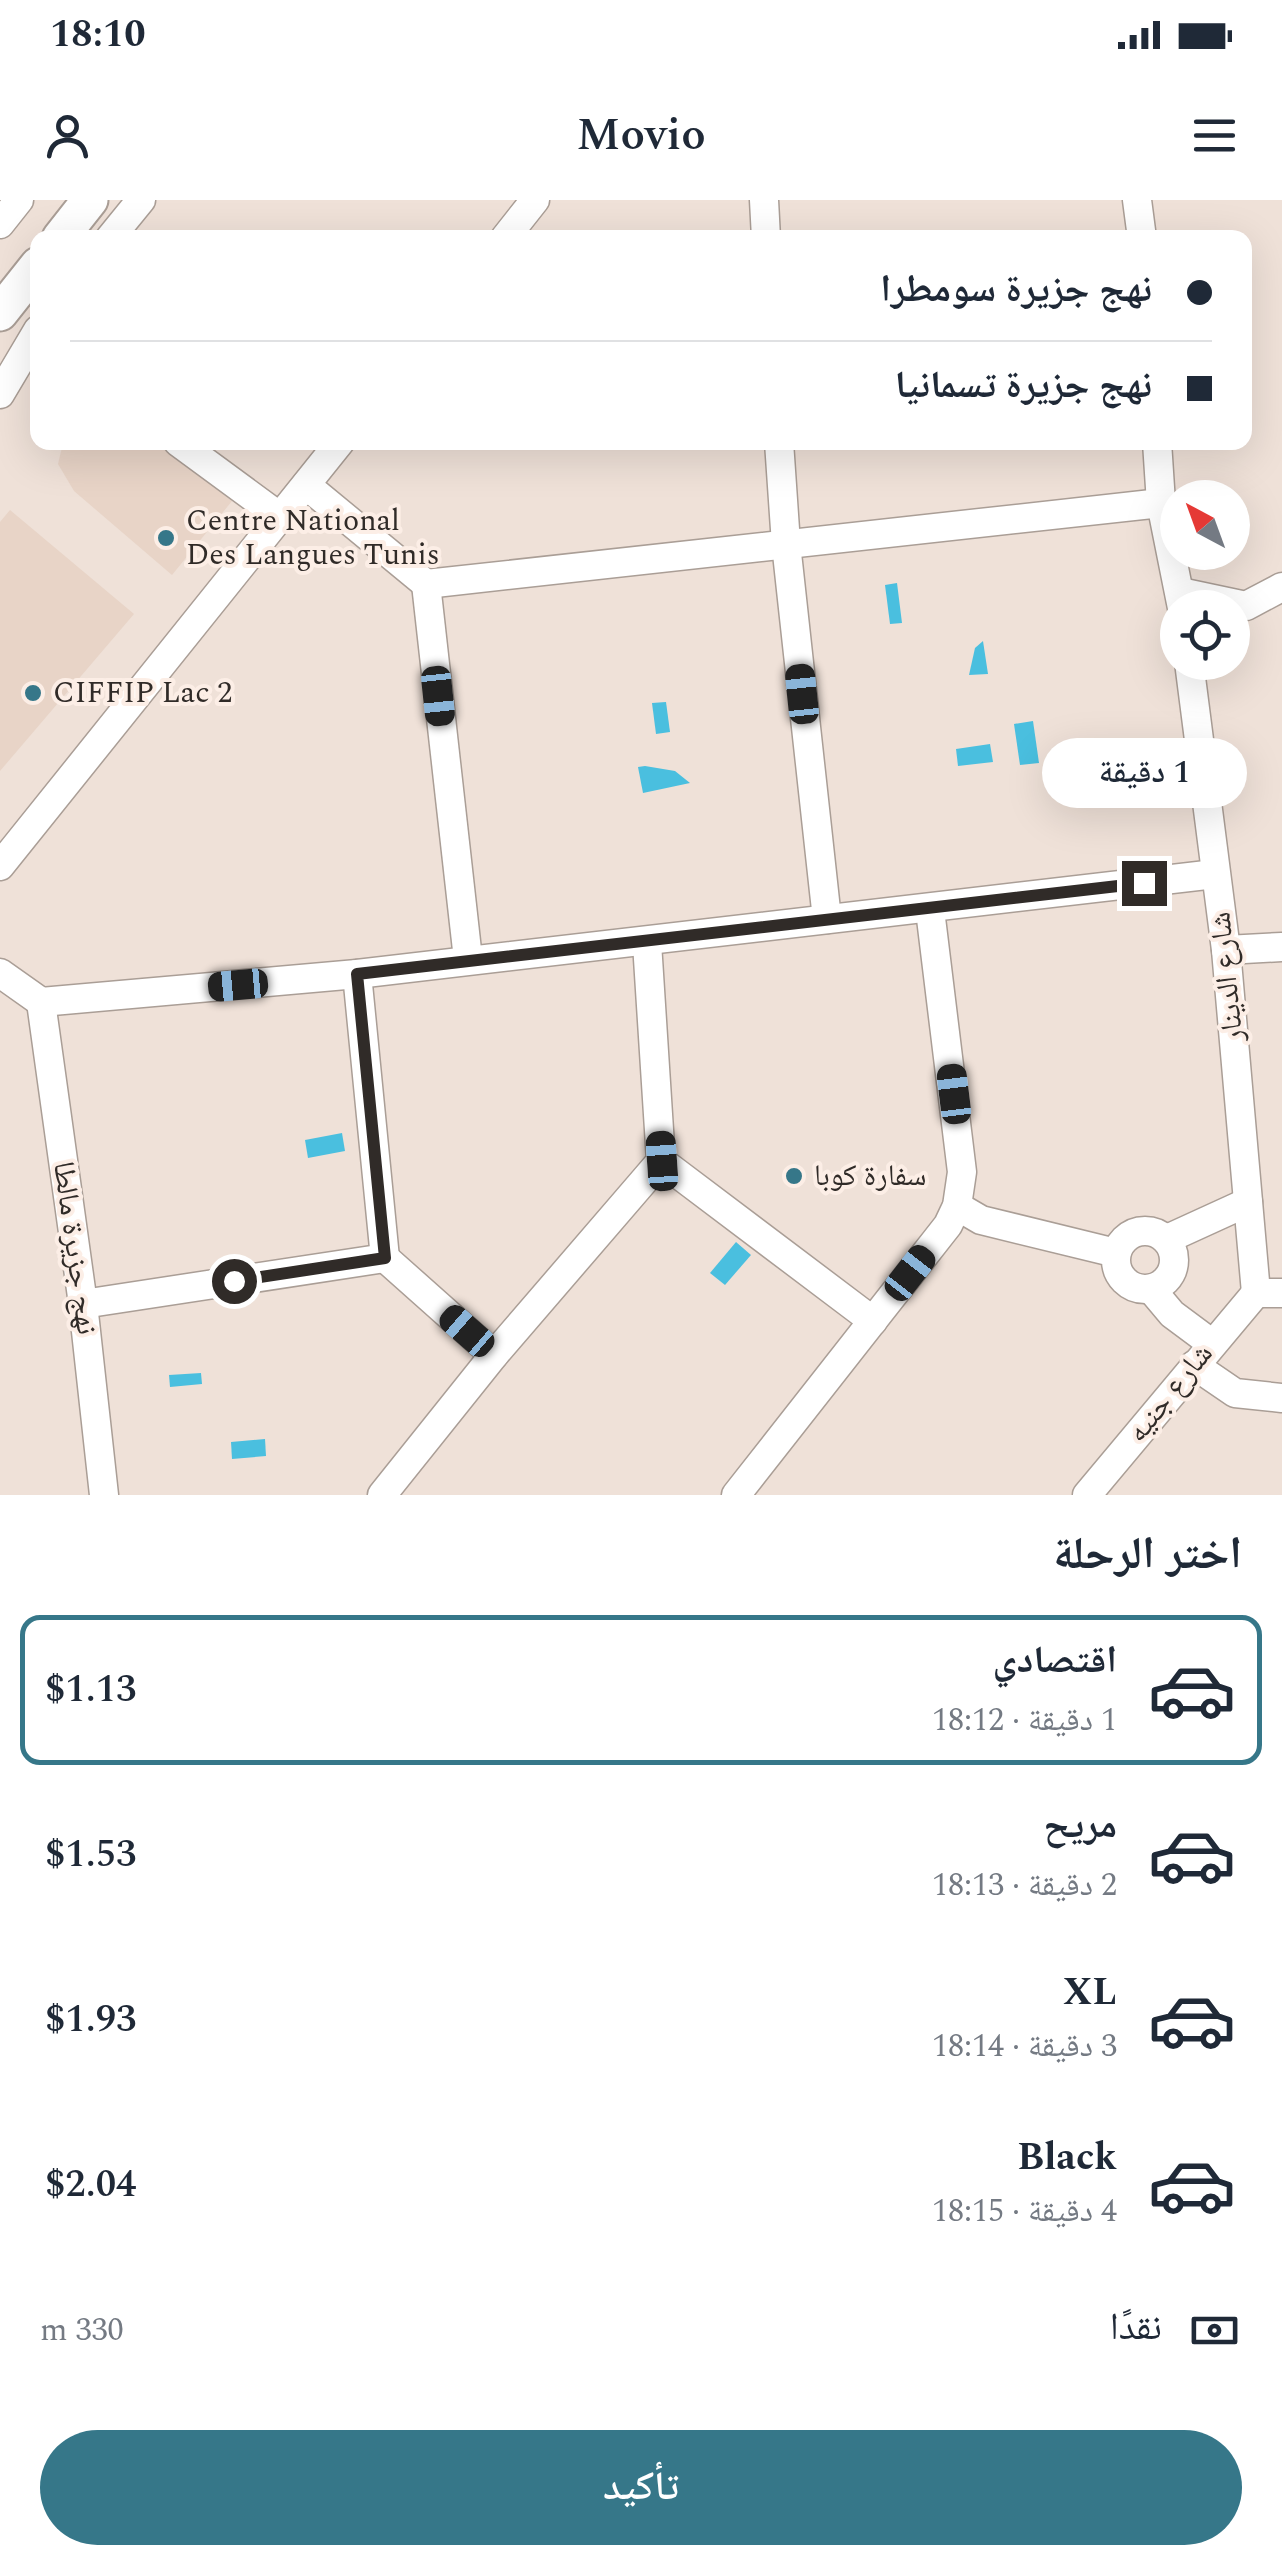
<!DOCTYPE html>
<html lang="ar">
<head>
<meta charset="utf-8">
<style>
  body { margin:0; font-family:Spectral,"Noto Naskh Arabic",serif; background:#f2f2f3; color:#1f2937; direction:rtl; height:100vh; display:flex; flex-direction:column; font-size:38px; white-space:nowrap }
  * { box-sizing:border-box; margin:0 }
  p { font-size:32px; color:#747a83 }
  .icon { flex:none; width:55px; height:55px; fill:none; stroke:currentColor; stroke-width:2; stroke-linecap:round; stroke-linejoin:round }
  .map { position:relative; height:1295px; overflow:hidden; direction:ltr }
  .panel { display:flex; flex-direction:column; background:#fff; flex:1 }
  .panel>* { flex:none }
  .top-card { position:absolute; left:30px; top:30px; width:1222px; height:220px; border-radius:20px; box-shadow:0 10px 40px #0002; direction:rtl; display:grid; align-content:center; height:220px; padding:0 40px; background:#fff }
  .needle { width:65px; rotate:319deg }
  .fabs { position:absolute; left:1160px; top:280px; display:grid; gap:20px }
  .fabs a { display:grid; place-items:center; width:90px; height:90px; border-radius:50%; background:#fff; box-shadow:0 10px 40px #0002; font-size:50px }
  .end { position:absolute; width:45px; height:45px; margin:-22px; border:12px solid #302b28; background:#fff; box-shadow:0 0 0 5px #fff }
  .from { border-radius:50% }
  .bubble { position:absolute; height:70px; border-radius:35px; background:#fff; box-shadow:0 10px 40px #0002; font-size:32px; font-weight:600; line-height:70px; text-align:center; direction:rtl }
  .car { position:absolute; width:30px; height:60px; margin:-30px -15px; border-radius:12px; box-shadow:0 0 8px 2px #0007; background:linear-gradient(#222 24%,#8ab4d8 0 40%,#222 0 76%,#8ab4d8 0 86%,#222 0) }
  .top-card b { display:flex; align-items:center; gap:35px; height:95px; font-size:38px }
  .top-card b+b { border-top:2px solid #e0e1e3 }
  .top-card i { width:25px; height:25px; background:#1f2937 }
  ul { padding:0; list-style:none }
  li { display:flex; align-items:center; gap:30px; height:150px; margin:0 20px 15px; padding:0 20px; border:5px solid transparent; border-radius:20px }
  li div { flex:1 }
  li b { display:block; font-size:38px }
  li em { font-style:normal; font-weight:600 }
  li.active { border-color:#367789 }
  li>.icon { width:90px; height:90px; stroke-width:1.5 }
  h2 { padding:0 40px; font-size:45px; line-height:120px }
  .pay { display:flex; align-items:center; gap:25px; height:110px; padding:0 40px; font-size:38px }
  .pay p { margin-inline-start:auto }
  .cta { display:flex; gap:20px; margin-top:auto; padding:20px 40px }
  .cta a { flex:1; height:115px; border-radius:60px; background:#367789; color:#fff; font-size:40px; font-weight:600; line-height:115px; text-align:center }
  .status { display:flex; justify-content:space-between; align-items:center; height:70px; padding:0 50px; background:#fff; direction:ltr }
  .status svg { height:28px; fill:currentColor }
  header { display:flex; justify-content:space-between; align-items:center; height:130px; padding:0 40px; background:#fff; font-size:45px; font-weight:600 }
  .map>svg:first-child { display:block }
  .built { fill:#e8d4c7 }
  .water { fill:#4abfdf }
  .lines { fill:none; stroke-linecap:round; stroke-linejoin:round }
  .minor-casing { stroke:#aa9e96; stroke-width:31 }
  .major-casing { stroke:#aa9e96; stroke-width:39 }
  .minor { stroke:#fff; stroke-width:28 }
  .major { stroke:#fff; stroke-width:35 }
  .route { stroke:#302b28; stroke-width:12 }
  .poi-dot { fill:#367789; stroke:#fceee6; stroke-width:4 }
  .labels { text-anchor:middle; dominant-baseline:central; stroke-width:8; stroke-linejoin:round; paint-order:stroke }
  .poi-label { font-size:30px; fill:#302b28; stroke:#fceee6; text-anchor:start }
  .street-label { font-size:30px; fill:#302b28; stroke:#fceee6 }
</style>
</head>
<body>
<div class="status"><b>18:10</b><svg viewBox="0 0 49 12"><path d="M0 12V9h3v3zM5 12V6h3v6zM10 12V3h3v9zM15 12V0h3v12zM26 1h20v11H26zM47 4h2v5h-2z"/></svg></div>
<header><svg class="icon" aria-label="menu" viewBox="0 0 24 24"><path d="M4 6h16M4 12h16M4 18h16"/></svg>Movio<svg class="icon" aria-label="person" viewBox="0 0 24 24"><circle cx="12" cy="8" r="4"/><path d="M4 21q1-7 8-7t8 7"/></svg></header>
<div class="map">
<svg width="1282" height="1295" viewBox="0 0 1282 1295">
  <rect width="100%" height="100%" fill="#efe1d8"/>
  <g class="built">
    <path d="M63,243H157L232,301L172,375L74,291L58,264Z"/>
    <path d="M10,310L134,414L0,571V322Z"/>
  </g>
  <g class="water">
    <path d="M897,383L902,423L890,424L885,385Z"/>
    <path d="M983,441L988,474L969,475L975,448Z"/>
    <path d="M666,502L670,532L656,534L652,503Z"/>
    <path d="M1033,521L1039,563L1020,565L1014,524Z"/>
    <path d="M990,544L993,562L958,566L956,549Z"/>
    <path d="M645,566L675,571L690,583L643,593L638,567Z"/>
    <path d="M342,933L345,951L308,958L305,940Z"/>
    <path d="M736,1042L751,1055L725,1085L710,1073Z"/>
    <path d="M201,1173L202,1184L170,1187L169,1175Z"/>
    <path d="M265,1239L266,1256L232,1259L231,1242Z"/>
  </g>
  <g class="lines">
    <g class="minor-casing">
      <g id="minor">
        <path d="M764,0L766,38"/>
        <path d="M1137,0L1142,38"/>
        <path d="M0,24L19,0"/>
        <path d="M110,38L141,0"/>
        <path d="M505,38L535,0"/>
        <path d="M0,194L38,130"/>
        <path d="M178,242L280,317"/>
        <path d="M779,242L786,344L827,719"/>
        <path d="M1157,242L1161,303L1182,408"/>
        <path d="M306,285L426,384"/>
        <path d="M426,384L1161,303"/>
        <path d="M426,384L468,759"/>
        <path d="M1180,392L1246,406L1282,387"/>
        <path d="M1189,462L1226,750L1256,1093"/>
        <path d="M0,666L340,242"/>
        <path d="M1226,750L1282,747"/>
        <path d="M0,773L41,802"/>
        <path d="M41,802L357,774L1215,674"/>
        <path d="M41,802L83,1104L104,1295"/>
        <path d="M661,961L873,1121"/>
        <path d="M957,1006L981,1020L1116,1053"/>
        <circle cx="1145" cy="1060" r="29"/>
        <path d="M1167,1039L1248,1002"/>
        <path d="M385,1058L494,1155"/>
        <path d="M1151,1089L1172,1114L1211,1143"/>
        <path d="M1256,1093H1282"/>
        <path d="M83,1104L385,1058L357,774"/>
        <path d="M1194,1165L1235,1193L1282,1198"/>
        <path d="M382,1295L494,1155L661,961L647,743"/>
        <path d="M736,1295L948,1025L957,1006L962,972L930,710"/>
        <path d="M1087,1295L1256,1093"/>
      </g>
    </g>
    <g class="major-casing">
      <g id="major">
        <path d="M60,38L90,0"/>
        <path d="M0,113L38,65"/>
      </g>
    </g>
    <use href="#minor" class="minor"/>
    <use href="#major" class="major"/>
  </g>
  <g class="lines">
    <path class="route" d="M234,1081L385,1058L357,774L1144,683"/>
  </g>
  <g class="poi-dot">
    <circle cx="166" cy="338" r="10"/>
    <circle cx="33" cy="493" r="10"/>
    <circle cx="794" cy="976" r="10"/>
  </g>
  <g class="labels">
    <g class="poi-label">
      <text x="186" y="321">Centre National<tspan x="186" dy="34">Des Langues Tunis</tspan></text>
      <text x="53" y="493">CIFFIP Lac 2</text>
      <text x="814" y="976">سفارة كوبا</text>
    </g>
    <g class="street-label">
      <text transform="translate(1227 777) rotate(-96)">شارع الدينار</text>
      <text transform="translate(75 1048) rotate(82)">نهج جزيرة مالطا</text>
      <text transform="translate(1170 1193) rotate(-51)">شارع جنيه</text>
    </g>
  </g>
</svg>
<div class="fabs">
<a><svg class="needle" viewBox="-14 -14 28 28"><path d="M0-13l5 13h-10z" fill="#e53935"/><path d="M0 13l5-13h-10z" fill="#747a83"/></svg></a>
<a><svg class="icon" aria-label="locate" viewBox="0 0 24 24"><circle cx="12" cy="12" r="6"/><path d="M12 2v4M12 18v4M2 12h4M18 12h4"/></svg></a>
</div>
<i class="end from" style="left:234px;top:1081px"></i>
<i class="end" style="left:1144px;top:683px"></i>
<div class="bubble" style="left:1042px;top:538px;width:205px">1 دقيقة</div>
<i class="car" style="left:802px;top:494px;rotate:354deg"></i>
<i class="car" style="left:438px;top:496px;rotate:174deg"></i>
<i class="car" style="left:238px;top:785px;rotate:265deg"></i>
<i class="car" style="left:954px;top:894px;rotate:353deg"></i>
<i class="car" style="left:662px;top:961px;rotate:356deg"></i>
<i class="car" style="left:910px;top:1073px;rotate:38deg"></i>
<i class="car" style="left:467px;top:1131px;rotate:311deg"></i>
<div class="top-card">
<b><i class="from"></i>نهج جزيرة سومطرا</b>
<b><i></i>نهج جزيرة تسمانيا</b>
</div>
</div>
<section class="panel">
<h2>اختر الرحلة</h2>
<ul>
<li class="active"><svg class="icon" aria-label="car" viewBox="0 0 24 24"><path d="M5 17H2v-5l4-1 3-4h7l3 4 3 1v5h-3M9 17h6M6 11h13"/><circle cx="7" cy="17" r="2"/><circle cx="17" cy="17" r="2"/></svg><div><b>اقتصادي</b><p>1 دقيقة · 18:12</p></div><em>$1.13</em></li>
<li><svg class="icon" aria-label="car" viewBox="0 0 24 24"><path d="M5 17H2v-5l4-1 3-4h7l3 4 3 1v5h-3M9 17h6M6 11h13"/><circle cx="7" cy="17" r="2"/><circle cx="17" cy="17" r="2"/></svg><div><b>مريح</b><p>2 دقيقة · 18:13</p></div><em>$1.53</em></li>
<li><svg class="icon" aria-label="car" viewBox="0 0 24 24"><path d="M5 17H2v-5l4-1 3-4h7l3 4 3 1v5h-3M9 17h6M6 11h13"/><circle cx="7" cy="17" r="2"/><circle cx="17" cy="17" r="2"/></svg><div><b>XL</b><p>3 دقيقة · 18:14</p></div><em>$1.93</em></li>
<li><svg class="icon" aria-label="car" viewBox="0 0 24 24"><path d="M5 17H2v-5l4-1 3-4h7l3 4 3 1v5h-3M9 17h6M6 11h13"/><circle cx="7" cy="17" r="2"/><circle cx="17" cy="17" r="2"/></svg><div><b>Black</b><p>4 دقيقة · 18:15</p></div><em>$2.04</em></li>
</ul>
<div class="pay"><svg class="icon" aria-label="cash" viewBox="0 0 24 24"><path d="M3 7h18v10H3z"/><circle cx="12" cy="12" r="2"/></svg>نقدًا<p>330 m</p></div>
<div class="cta"><a>تأكيد</a></div>
</section>
</body>
</html>
